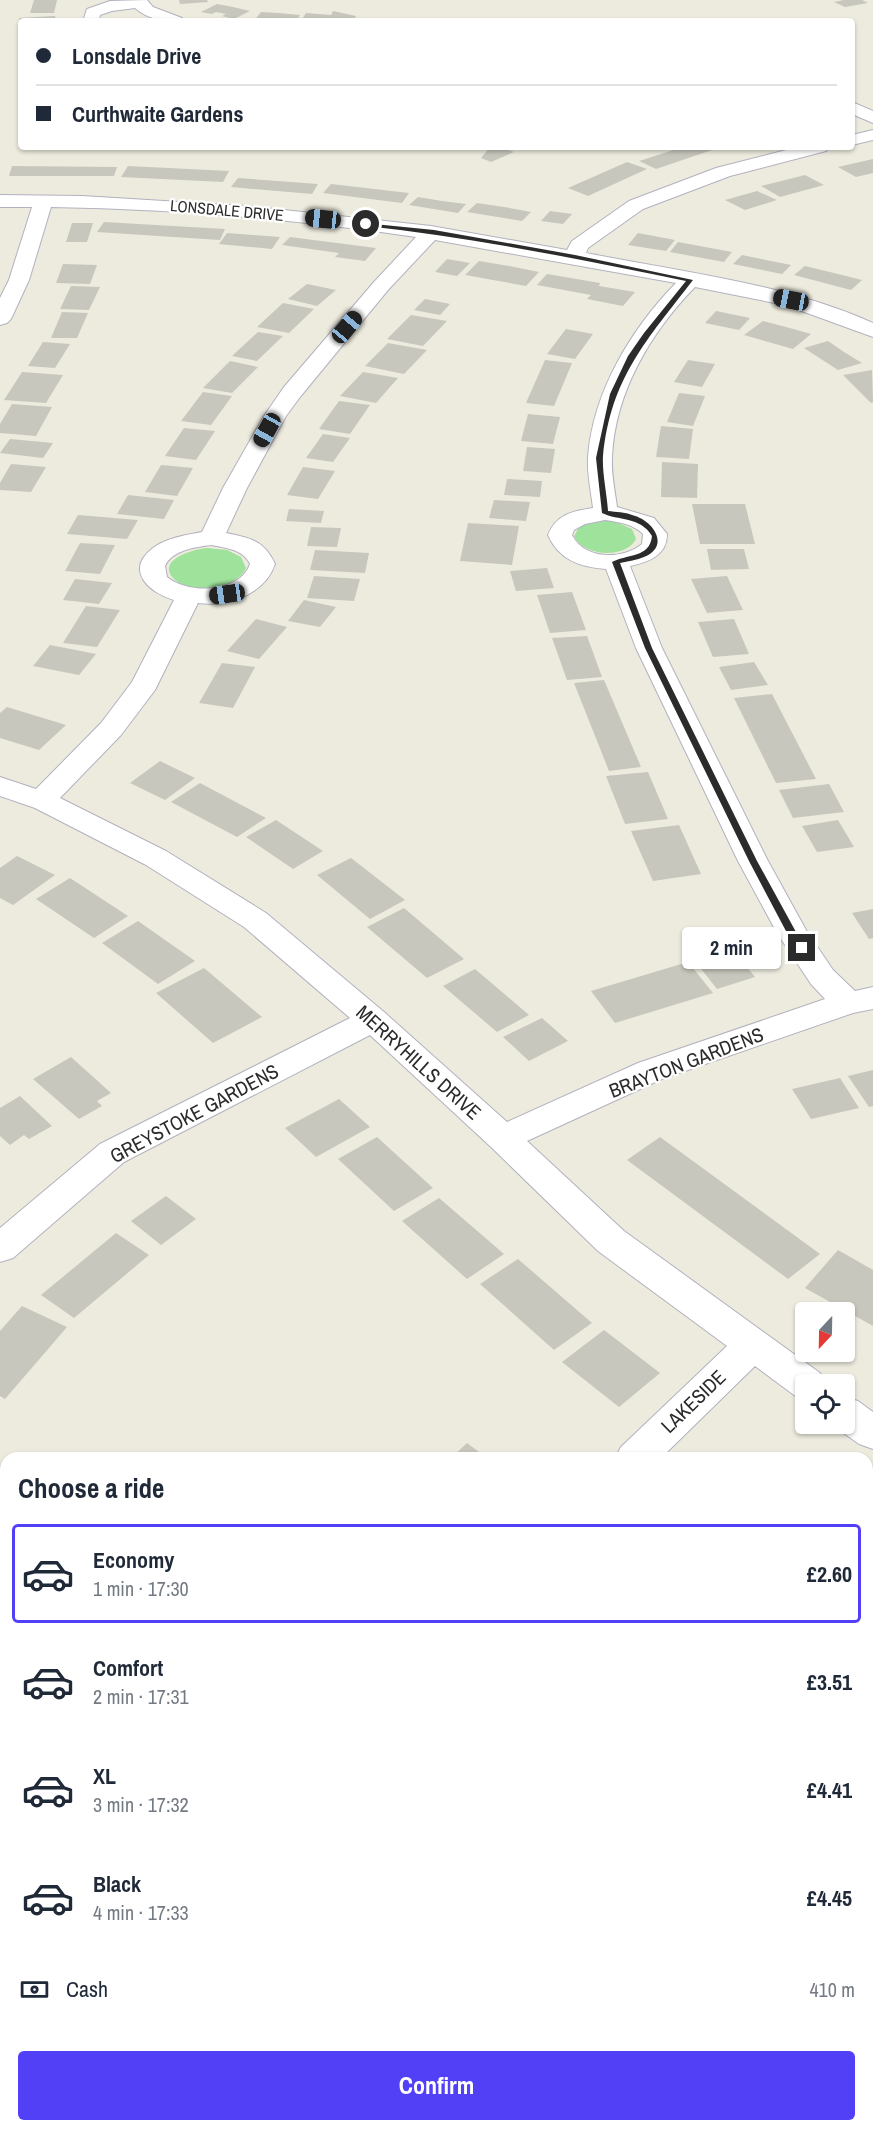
<!DOCTYPE html>
<html lang="en">
<head>
<meta charset="utf-8">
<style>
  body { margin:0; font-family:"Archivo Narrow",sans-serif; background:#f6f6f7; color:#1f2937; height:100vh; display:flex; flex-direction:column; font-size:22px; white-space:nowrap }
  * { box-sizing:border-box; margin:0 }
  p { font-size:20px; color:#747a83 }
  .icon { flex:none; width:33px; height:33px; fill:none; stroke:currentColor; stroke-width:2; stroke-linecap:round; stroke-linejoin:round }
  .map { position:relative; flex:1; overflow:hidden }
  .sheet { position:absolute; left:0px; top:1452px; width:873px; height:680px; display:flex; flex-direction:column; background:#fff; border-radius:18px 18px 0 0; box-shadow:0 2px 4px #0004 }
  .sheet>* { flex:none }
  .top-card { position:absolute; left:18px; top:18px; width:837px; height:132px; border-radius:6px; box-shadow:0 2px 4px #0004; display:grid; align-content:center; height:132px; padding:0 18px; background:#fff }
  .needle { width:39px; rotate:202deg }
  .tools { position:absolute; left:795px; top:1302px; display:grid; gap:12px }
  .tools a { display:grid; place-items:center; width:60px; height:60px; border-radius:6px; background:#fff; box-shadow:0 2px 4px #0004; font-size:30px }
  .end { position:absolute; width:27px; height:27px; margin:-14px; border:8px solid #2b2b2b; background:#fff; box-shadow:0 0 0 3px #fff }
  .from { border-radius:50% }
  .bubble { position:absolute; height:42px; border-radius:6px; background:#fff; box-shadow:0 2px 4px #0004; font-size:20px; font-weight:700; line-height:42px; text-align:center }
  .car { position:absolute; width:18px; height:36px; margin:-18px -9px; border-radius:8px; box-shadow:0 0 4px 2px #0007; background:linear-gradient(#222 24%,#8ab4d8 0 40%,#222 0 76%,#8ab4d8 0 86%,#222 0) }
  .top-card b { display:flex; align-items:center; gap:21px; height:57px; font-size:22px }
  .top-card b+b { border-top:2px solid #e0e1e3 }
  .top-card i { width:15px; height:15px; background:#1f2937 }
  ul { padding:0; list-style:none }
  li { display:flex; align-items:center; gap:18px; height:99px; margin:0 12px 9px; padding:0 6px; border:3px solid transparent; border-radius:6px }
  li div { flex:1 }
  li b { display:block; font-size:22px }
  li em { font-style:normal; font-weight:700 }
  li.active { border-color:#5240f7 }
  li>.icon { width:54px; height:54px; stroke-width:1.5 }
  h2 { padding:0 18px; font-size:27px; line-height:72px }
  .pay { display:flex; align-items:center; gap:15px; height:66px; padding:0 18px; font-size:22px }
  .pay p { margin-inline-start:auto }
  .cta { display:flex; gap:12px; margin-top:auto; padding:12px 18px }
  .cta a { flex:1; height:69px; border-radius:6px; background:#5240f7; color:#fff; font-size:24px; font-weight:700; line-height:69px; text-align:center }
  .map>svg:first-child { display:block }
  .green { fill:#9fe29b }
  .building { fill:#c8c7bd }
  .lines { fill:none; stroke-linecap:round; stroke-linejoin:round }
  .street-casing { stroke:#b2b1bf; stroke-width:2 }
  .street { fill:#fff; fill-rule:evenodd }
  .route { fill:#2b2b2b }
  .labels { text-anchor:middle; dominant-baseline:central; stroke-width:4.5; stroke-linejoin:round; paint-order:stroke }
  .far-street-label { font-size:16px; fill:#2b2b2b; stroke:#fff }
  .street-label { font-size:20px; fill:#2b2b2b; stroke:#fff }
</style>
</head>
<body>
<div class="map">
<svg width="873" height="2131" viewBox="0 0 873 2131">
  <rect width="100%" height="100%" fill="#edebde"/>
  <g class="green">
    <path d="M606,520L616,522L632,529L636,539C626,559 583,557 574,536L580,526Z"/>
    <path d="M207,548L227,550L241,557L246,568C236,590 191,595 174,579C155,560 194,549 207,548Z"/>
    <path d="M177,2126H662V2131H175Z"/>
  </g>
  <g class="building">
    <path d="M34,0H57L54,13H30Z"/>
    <path d="M179,0H207L208,2L180,4Z"/>
    <path d="M844,0H862L868,3L845,7L834,2Z"/>
    <path d="M217,4L233,7L250,11L234,19L222,16L226,14L216,12L212,14L201,12Z"/>
    <path d="M333,11L356,16L353,21H301L306,13L331,15Z"/>
    <path d="M261,12L279,13L300,15L296,21H254Z"/>
    <path d="M55,16L56,21H20L19,18Z"/>
    <path d="M490,147H499L514,152L491,162L481,158Z"/>
    <path d="M683,147H721L656,169L639,161Z"/>
    <path d="M873,159V173L856,177L838,167Z"/>
    <path d="M627,162L647,169L588,196L568,188Z"/>
    <path d="M12,166L117,167L114,176H9Z"/>
    <path d="M128,166L229,171L223,182L121,177Z"/>
    <path d="M805,175L824,185L780,197L761,186Z"/>
    <path d="M238,178L318,184L312,194L231,187Z"/>
    <path d="M331,184L409,193L402,203L323,193Z"/>
    <path d="M757,191L777,200L745,210L725,200Z"/>
    <path d="M418,197L442,201L466,204L458,213L409,205Z"/>
    <path d="M477,203L504,207L531,212L522,221L467,212Z"/>
    <path d="M550,211L572,214L563,224L541,221Z"/>
    <path d="M104,222L225,229L220,240L97,232Z"/>
    <path d="M72,223H93L87,242H66Z"/>
    <path d="M227,233L280,237L272,249L219,244Z"/>
    <path d="M638,233L675,240L666,251L628,245Z"/>
    <path d="M290,237L376,248L365,261L335,257L339,253L282,245Z"/>
    <path d="M678,242L732,252L724,262L670,252Z"/>
    <path d="M742,255L766,260L791,265L782,274L733,264Z"/>
    <path d="M447,259L470,263L457,276L435,272Z"/>
    <path d="M479,261L509,266L539,272L526,286L465,275Z"/>
    <path d="M63,264L97,265L90,284L56,283Z"/>
    <path d="M805,266L834,273L862,280L851,290L794,275Z"/>
    <path d="M547,274L600,283L599,286L635,292L623,306L587,299L591,295L537,285Z"/>
    <path d="M307,284L336,290L317,306L288,299Z"/>
    <path d="M71,286L100,287L89,310L60,309Z"/>
    <path d="M425,299L450,304L440,315L414,310Z"/>
    <path d="M283,303L314,309L289,333L257,327Z"/>
    <path d="M716,311L750,318L739,330L705,323Z"/>
    <path d="M62,312L88,313L77,338H51Z"/>
    <path d="M411,315L447,321L423,346L387,339Z"/>
    <path d="M763,321L786,327L811,334L793,349L744,335Z"/>
    <path d="M566,329L593,334L575,359L547,354Z"/>
    <path d="M258,332L283,336L257,361L232,356Z"/>
    <path d="M828,341L844,352L862,363L838,370L804,348Z"/>
    <path d="M43,342L70,344L55,368L28,366Z"/>
    <path d="M388,343L427,350L404,374L365,366Z"/>
    <path d="M545,360L572,363L554,406L526,403Z"/>
    <path d="M688,360L715,364L702,387L674,382Z"/>
    <path d="M230,361L258,367L232,393L203,388Z"/>
    <path d="M872,370L873,402L871,403L843,375Z"/>
    <path d="M22,372L63,375L46,403L4,400Z"/>
    <path d="M363,372L398,378L376,403L340,396Z"/>
    <path d="M203,392L232,396L211,425L181,421Z"/>
    <path d="M679,393L705,396L693,426L667,422Z"/>
    <path d="M339,401L370,405L350,434L319,429Z"/>
    <path d="M12,404L52,407L36,436L0,433V424Z"/>
    <path d="M528,414L560,417L553,444L521,441Z"/>
    <path d="M661,426L693,429L689,459L656,457Z"/>
    <path d="M184,428L215,431L196,460L165,456Z"/>
    <path d="M323,434L350,438L333,462L306,458Z"/>
    <path d="M10,439L53,443L43,458L0,453Z"/>
    <path d="M527,447L555,449L551,473L523,471Z"/>
    <path d="M662,462L698,464L697,498L661,497Z"/>
    <path d="M11,464L46,467L31,492L0,490V483Z"/>
    <path d="M161,465L193,468L177,496L145,492Z"/>
    <path d="M303,467L335,471L318,499L287,495Z"/>
    <path d="M507,479L542,481L540,497L504,495Z"/>
    <path d="M128,495L174,500L164,519L117,514Z"/>
    <path d="M494,500L530,502L526,521L489,518Z"/>
    <path d="M692,504H745L755,544H700Z"/>
    <path d="M289,509L324,511L321,523L286,521Z"/>
    <path d="M78,515L138,520L127,539L67,534Z"/>
    <path d="M468,523L519,526L512,565L460,561Z"/>
    <path d="M311,527L341,528L337,547L307,546Z"/>
    <path d="M80,543L115,545L100,574L65,571Z"/>
    <path d="M707,549H744L749,569L711,570Z"/>
    <path d="M315,550L369,553L365,573L310,570Z"/>
    <path d="M547,568L554,588L516,591L510,571Z"/>
    <path d="M314,576L360,579L354,601L307,598Z"/>
    <path d="M727,576L743,610L707,613L691,579Z"/>
    <path d="M75,579L112,583L99,604L63,600Z"/>
    <path d="M572,592L586,630L550,633L537,595Z"/>
    <path d="M304,600L336,607L320,627L288,621Z"/>
    <path d="M86,606L120,610L97,647L63,643Z"/>
    <path d="M256,619L287,627L259,659L227,651Z"/>
    <path d="M734,619L749,654L713,657L698,622Z"/>
    <path d="M587,636L602,677L567,680L552,638Z"/>
    <path d="M50,645L96,654L79,675L33,666Z"/>
    <path d="M754,662L768,685L731,690L719,667Z"/>
    <path d="M222,663L255,667L233,708L199,703Z"/>
    <path d="M604,680L641,767L609,771L574,683Z"/>
    <path d="M772,694L816,779L776,783L734,698Z"/>
    <path d="M7,707L66,725L39,750L0,738V713Z"/>
    <path d="M160,761L195,778L165,800L130,783Z"/>
    <path d="M648,772L668,819L625,824L606,776Z"/>
    <path d="M200,783L266,818L237,837L171,802Z"/>
    <path d="M829,784L844,812L793,818L779,790Z"/>
    <path d="M276,820L323,851L293,869L246,837Z"/>
    <path d="M838,820L854,847L817,852L802,826Z"/>
    <path d="M679,825L701,874L653,881L631,831Z"/>
    <path d="M17,856L55,875L13,905L0,898V868Z"/>
    <path d="M351,858L405,900L370,919L317,875Z"/>
    <path d="M70,878L128,916L94,938L36,899Z"/>
    <path d="M404,908L464,959L427,978L367,927Z"/>
    <path d="M873,909V938L869,939L852,913Z"/>
    <path d="M138,921L195,961L158,984L102,943Z"/>
    <path d="M725,940L755,977L717,989L687,951Z"/>
    <path d="M688,962L713,993L615,1023L591,991Z"/>
    <path d="M204,968L262,1017L213,1043L156,993Z"/>
    <path d="M475,969L529,1015L497,1032L443,986Z"/>
    <path d="M542,1018L568,1041L529,1061L503,1037Z"/>
    <path d="M71,1057L111,1093L97,1101L102,1106L79,1119L33,1079Z"/>
    <path d="M873,1070V1106L869,1107L848,1076Z"/>
    <path d="M840,1078L859,1108L811,1119L792,1089Z"/>
    <path d="M20,1096L52,1126L29,1139L24,1135L10,1145L0,1136V1108Z"/>
    <path d="M339,1099L370,1127L316,1157L285,1128Z"/>
    <path d="M377,1137L433,1188L394,1211L338,1159Z"/>
    <path d="M660,1137L820,1254L788,1279L627,1160Z"/>
    <path d="M166,1196L196,1219L161,1245L131,1221Z"/>
    <path d="M439,1198L504,1254L467,1279L402,1221Z"/>
    <path d="M116,1233L149,1255L74,1318L41,1295Z"/>
    <path d="M838,1250L873,1270V1326L805,1288Z"/>
    <path d="M518,1259L592,1323L554,1350L480,1284Z"/>
    <path d="M22,1306L67,1327L5,1399L0,1396V1331Z"/>
    <path d="M604,1330L660,1373L619,1407L562,1362Z"/>
    <path d="M467,1443L487,1458H451Z"/>
    <path d="M867,1540L873,1546V1609L867,1614Z"/>
    <path d="M0,1945L6,1948V2050L0,2047Z"/>
    <path d="M867,2026L873,2040V2091L867,2093Z"/>
  </g>
  <g class="lines">
    <g class="street-casing">
      <g id="street">
        <path d="M147,0L153,7L182,18L184,21C166,21 150,21 135,8L112,11L100,15L99,21H83L87,9L110,1Z"/>
        <path d="M852,102L873,111V123L852,114Z"/>
        <path d="M873,130V140L852,145V135Z"/>
        <path d="M798,147H829L826,151L730,176L643,209L588,248L586,253C682,272 783,283 873,323V337L785,305L695,287C651,332 615,392 612,457C611,474 615,491 617,507L654,518L667,534C667,556 648,562 630,566L662,648L768,861L806,930L833,970L855,991L873,987V1009L853,1013L662,1079L527,1141L624,1231L820,1373L826,1384H806V1399L794,1395L755,1366L661,1458H615L621,1447L727,1346L598,1251L491,1147L370,1035L124,1162L13,1258L0,1262V1228L100,1144L350,1018L244,927L146,865L35,808L0,796V777L36,789L101,723L132,682L174,600C149,593 124,570 153,548C166,538 186,535 202,532L223,488L264,416L284,387L374,282L416,237C295,219 172,209 51,207L29,280L11,319L7,323L0,325V298L9,280L32,207H0V195L82,196L246,206L431,226L567,250L572,241L629,201L716,168ZM435,240L676,283C631,329 593,392 588,457C587,474 591,491 593,508C572,511 556,515 548,535C559,560 580,567 606,569L636,648L738,861L777,933L811,984L825,999L638,1063L507,1122L384,1012L266,913L166,851L60,798L121,735L155,690L198,603C229,607 265,594 275,564C264,540 250,538 226,533L247,488L286,416L300,397L388,290ZM605,520C619,522 633,524 643,534L642,544C623,560 584,560 572,535L574,530L585,524ZM211,545C226,548 243,549 250,564C240,593 189,595 167,577L165,566C172,550 196,547 211,545Z"/>
        <path d="M844,1397L858,1401L873,1412V1449L859,1444L831,1424H844Z"/>
        <path d="M82,2126H133L131,2131H80Z"/>
        <rect x="657" y="2126" width="50" height="5"/>
      </g>
    </g>
    <use href="#street" class="street"/>
  </g>
  <path class="route" d="M364,223L434,230L575,255L693,280C647,340 611,377 603,456C602,473 607,494 608,511C616,512 625,512 632,515C653,520 671,546 644,557C637,560 628,561 620,563L652,648L757,861L796,932L806,948L805,950H799L787,933L749,861L645,648L612,562C627,554 650,558 652,536C640,516 618,521 602,513L596,458L610,394L628,356L644,333L686,281C580,259 474,238 366,226Z"/>
  <g class="labels">
    <g class="far-street-label">
      <text transform="translate(227 210) rotate(5)">LONSDALE DRIVE</text>
    </g>
    <g class="street-label">
      <text transform="translate(419 1062) rotate(42)">MERRYHILLS DRIVE</text>
      <text transform="translate(686 1062) rotate(-21)">BRAYTON GARDENS</text>
      <text transform="translate(194 1113) rotate(-28)">GREYSTOKE GARDENS</text>
      <text transform="translate(693 1401) rotate(-44)">LAKESIDE</text>
    </g>
  </g>
</svg>
<div class="tools">
<a><svg class="needle" viewBox="-14 -14 28 28"><path d="M0-13l5 13h-10z" fill="#e53935"/><path d="M0 13l5-13h-10z" fill="#747a83"/></svg></a>
<a><svg class="icon" aria-label="locate" viewBox="0 0 24 24"><circle cx="12" cy="12" r="6"/><path d="M12 2v4M12 18v4M2 12h4M18 12h4"/></svg></a>
</div>
<i class="end from" style="left:366px;top:224px"></i>
<i class="end" style="left:802px;top:948px"></i>
<div class="bubble" style="left:682px;top:927px;width:99px">2 min</div>
<i class="car" style="left:323px;top:219px;rotate:276deg"></i>
<i class="car" style="left:791px;top:300px;rotate:281deg"></i>
<i class="car" style="left:347px;top:327px;rotate:40deg"></i>
<i class="car" style="left:267px;top:430px;rotate:209deg"></i>
<i class="car" style="left:227px;top:594px;rotate:262deg"></i>
<div class="top-card">
<b><i class="from"></i>Lonsdale Drive</b>
<b><i></i>Curthwaite Gardens</b>
</div>
<section class="sheet">
<h2>Choose a ride</h2>
<ul>
<li class="active"><svg class="icon" aria-label="car" viewBox="0 0 24 24"><path d="M5 17H2v-5l4-1 3-4h7l3 4 3 1v5h-3M9 17h6M6 11h13"/><circle cx="7" cy="17" r="2"/><circle cx="17" cy="17" r="2"/></svg><div><b>Economy</b><p>1 min · 17:30</p></div><em>£2.60</em></li>
<li><svg class="icon" aria-label="car" viewBox="0 0 24 24"><path d="M5 17H2v-5l4-1 3-4h7l3 4 3 1v5h-3M9 17h6M6 11h13"/><circle cx="7" cy="17" r="2"/><circle cx="17" cy="17" r="2"/></svg><div><b>Comfort</b><p>2 min · 17:31</p></div><em>£3.51</em></li>
<li><svg class="icon" aria-label="car" viewBox="0 0 24 24"><path d="M5 17H2v-5l4-1 3-4h7l3 4 3 1v5h-3M9 17h6M6 11h13"/><circle cx="7" cy="17" r="2"/><circle cx="17" cy="17" r="2"/></svg><div><b>XL</b><p>3 min · 17:32</p></div><em>£4.41</em></li>
<li><svg class="icon" aria-label="car" viewBox="0 0 24 24"><path d="M5 17H2v-5l4-1 3-4h7l3 4 3 1v5h-3M9 17h6M6 11h13"/><circle cx="7" cy="17" r="2"/><circle cx="17" cy="17" r="2"/></svg><div><b>Black</b><p>4 min · 17:33</p></div><em>£4.45</em></li>
</ul>
<div class="pay"><svg class="icon" aria-label="cash" viewBox="0 0 24 24"><path d="M3 7h18v10H3z"/><circle cx="12" cy="12" r="2"/></svg>Cash<p>410 m</p></div>
<div class="cta"><a>Confirm</a></div>
</section>
</div>
</body>
</html>
